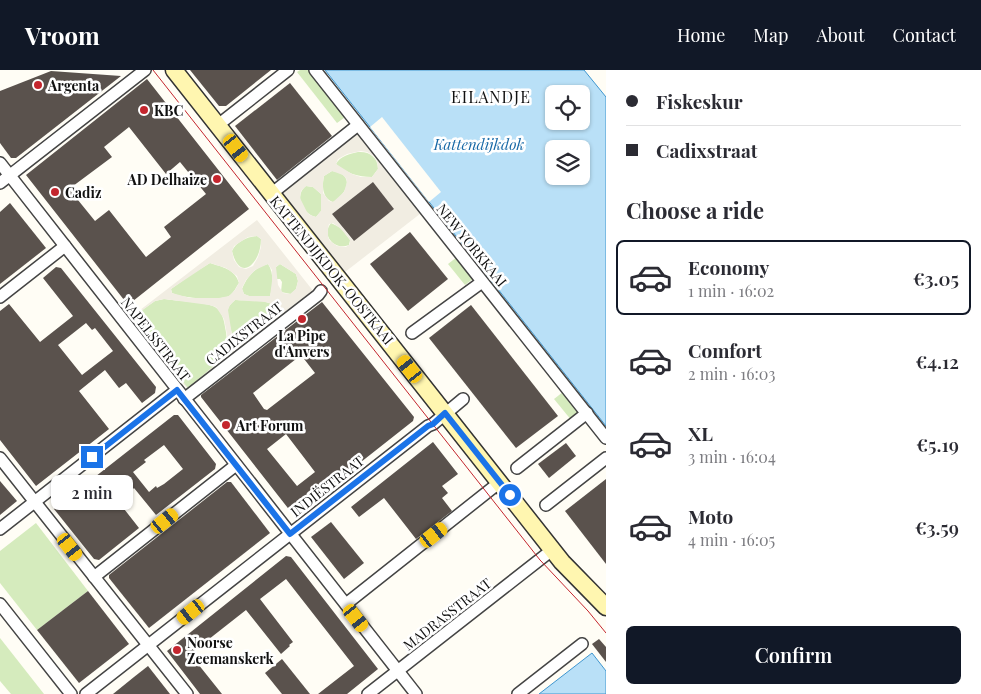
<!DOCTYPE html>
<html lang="en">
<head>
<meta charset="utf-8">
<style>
  body { margin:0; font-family:"Playfair Display",serif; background:#f2f2f3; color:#2b2b33; height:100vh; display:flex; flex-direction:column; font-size:19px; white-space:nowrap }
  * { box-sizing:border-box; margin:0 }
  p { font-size:16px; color:#7c7c81 }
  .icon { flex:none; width:28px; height:28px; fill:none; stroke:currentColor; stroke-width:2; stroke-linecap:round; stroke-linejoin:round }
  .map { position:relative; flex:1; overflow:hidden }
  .drawer { display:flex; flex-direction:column; background:#fff; width:375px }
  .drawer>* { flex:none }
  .hud { display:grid; align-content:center; height:110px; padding:0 20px; background:#fff }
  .controls { position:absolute; left:545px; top:15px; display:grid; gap:10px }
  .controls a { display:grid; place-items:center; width:45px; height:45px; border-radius:8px; background:#fff; box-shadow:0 1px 4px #0004; font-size:25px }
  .end { position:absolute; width:22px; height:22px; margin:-11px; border:6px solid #1a73e8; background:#fff; box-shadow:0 0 0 2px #fff }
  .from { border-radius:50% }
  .bubble { position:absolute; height:35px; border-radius:8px; background:#fff; box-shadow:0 1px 4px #0004; font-size:16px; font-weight:600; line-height:35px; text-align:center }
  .car { position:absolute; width:15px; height:30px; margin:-15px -8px; border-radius:6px; box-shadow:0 0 4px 1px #0007; background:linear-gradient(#f5c518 24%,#345 0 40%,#f5c518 0 76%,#345 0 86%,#f5c518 0) }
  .hud b { display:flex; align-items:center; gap:18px; height:48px; font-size:19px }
  .hud b+b { border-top:1px solid #e1e1e2 }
  .hud i { width:12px; height:12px; background:#2b2b33 }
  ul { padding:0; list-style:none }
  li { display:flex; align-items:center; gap:15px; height:75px; margin:0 10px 8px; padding:0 10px; border:2px solid transparent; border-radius:8px }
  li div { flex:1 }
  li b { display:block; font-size:19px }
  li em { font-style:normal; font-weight:600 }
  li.active { border-color:#111827 }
  li>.icon { width:45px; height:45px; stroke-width:1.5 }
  h2 { padding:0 20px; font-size:22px; line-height:60px }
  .button { display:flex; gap:10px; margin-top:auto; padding:10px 20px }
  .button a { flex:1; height:58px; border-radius:8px; background:#111827; color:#fff; font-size:20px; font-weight:600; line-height:58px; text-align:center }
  header { display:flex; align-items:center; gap:30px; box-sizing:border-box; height:70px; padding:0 25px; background:#111827; color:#fff }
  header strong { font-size:24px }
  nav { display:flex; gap:28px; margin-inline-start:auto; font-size:18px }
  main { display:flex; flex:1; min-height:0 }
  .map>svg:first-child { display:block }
  .green { fill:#d5ebbd }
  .plaza { fill:#f1ede2; fill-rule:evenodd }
  .water { fill:#b9e0f7; stroke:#3f96cf; fill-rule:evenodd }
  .pier { fill:#fffdf5 }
  .building { fill:#5a524d; fill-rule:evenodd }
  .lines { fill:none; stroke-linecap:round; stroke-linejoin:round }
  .street-casing { stroke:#444; stroke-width:14 }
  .secondary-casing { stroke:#333; stroke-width:19 }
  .street { stroke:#fff; stroke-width:11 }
  .secondary { stroke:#fff6b0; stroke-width:16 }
  .tram { stroke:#c4262e; stroke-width:1 }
  .route { stroke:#1a73e8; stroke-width:6 }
  .poi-dot { fill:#c4262e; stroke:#fff; stroke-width:2 }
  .labels { text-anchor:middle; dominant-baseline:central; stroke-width:5; stroke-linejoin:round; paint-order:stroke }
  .poi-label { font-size:14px; font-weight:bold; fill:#111; stroke:#fff; text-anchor:start }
  .street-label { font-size:14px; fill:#111; stroke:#fff }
  .water-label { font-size:15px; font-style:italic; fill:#1768a6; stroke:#fff }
  .quarter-label { font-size:16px; letter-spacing:1px; fill:#111; stroke:#fff }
</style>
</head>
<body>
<header>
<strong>Vroom</strong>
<nav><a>Home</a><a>Map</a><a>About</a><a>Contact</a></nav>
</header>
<main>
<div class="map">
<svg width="606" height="624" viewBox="0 0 606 624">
  <rect width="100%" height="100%" fill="#fffdf5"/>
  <g class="green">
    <path d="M300,0H313L348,45L337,53L297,2Z"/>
    <path d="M358,82C369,81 378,87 378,99L372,107C358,107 346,103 336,94C340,86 350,84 358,82Z"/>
    <path d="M332,101C355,104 348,123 333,132C322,128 322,116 324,106Z"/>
    <path d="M306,116L313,117L321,124V141L316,147C302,144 294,125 306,116Z"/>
    <path d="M331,153L341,158L350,170L349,175C334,181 321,165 331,153Z"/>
    <path d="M257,166L261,169C261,193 240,214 232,181C236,172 247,167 257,166Z"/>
    <path d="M457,187L474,208L465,215L448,194Z"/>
    <path d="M210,193C222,197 235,199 239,213C236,217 234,223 229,226C219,231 181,228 172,223L171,219L192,204Z"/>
    <path d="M268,194C274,203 273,216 270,226H249L244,224L242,219C247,207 255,197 268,194Z"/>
    <path d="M280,194L296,204L298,211L296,219L291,224L281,222L282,212L280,209H276V197Z"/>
    <path d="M164,229C176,231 206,232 215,237C222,241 224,250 225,257C233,291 210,299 188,319L132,247L155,231Z"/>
    <path d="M235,230C248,231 275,227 277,243L272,250L239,274L235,273C232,265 227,247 228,240C228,236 232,233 235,230Z"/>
    <path d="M563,322L580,344L572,351L554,329Z"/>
    <path d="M36,453L88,521L37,560L0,513V481Z"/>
    <path d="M0,568L44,624H11L0,611Z"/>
  </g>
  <g class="plaza">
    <path d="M358,55L425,140L345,202L278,119ZM361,81L367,82L375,87L377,91L378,99L372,107H361L352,104L336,94L338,89L347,84ZM332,101L343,105L346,108L347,112L344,122L333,132L329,131L323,123V112L324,106ZM373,112L394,139L353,171L332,144ZM306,116L313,117L321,124V141L316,147L310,145L307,142L300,128L301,121ZM333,153L341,159L350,170V174L346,177L337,176L330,171L328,167V158L329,154Z"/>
    <path d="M257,150L314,222L188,319L131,247ZM257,166L261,169V177L258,187L253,196L246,199L239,197L234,190L232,181L234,176L248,167ZM210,193L226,198L237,206L239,213L235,220L229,226L219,228H190L172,223L171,219ZM268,194L272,200V211L270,226H249L244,224L242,218L246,210L255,200ZM280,194L296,204L298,211L296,219L290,224L283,223L278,215L276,197ZM164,229L209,235L216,237L224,249L228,270L224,287L188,318L133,247L155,231ZM235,230L265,232L273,234L276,238L277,243L272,251L239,274L235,273L232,265L228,240L230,235Z"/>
  </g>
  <g class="water">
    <path d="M325,0H584L606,27V356ZM554,24H581V51H554ZM554,79H581V106H554Z"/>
    <path d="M592,583L606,601V624H539Z"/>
  </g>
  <path class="pier" d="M382,47L441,122L429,132L370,57Z"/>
  <g class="building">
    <path d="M190,0H271L226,36H219Z"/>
    <path d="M51,1L121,6L16,88H11L0,73V21Z"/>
    <path d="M147,9L249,139L128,235L26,105ZM129,57L166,104L180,92L206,124L164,157L171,167L146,187L109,140L95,151L69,119L112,87L104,77Z"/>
    <path d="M290,13L332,66L277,110L235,56Z"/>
    <path d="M373,112L394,139L354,171L332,144Z"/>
    <path d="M10,133L46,178L0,214V142Z"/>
    <path d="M410,162L448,209L408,241L370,194Z"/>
    <path d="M56,197L61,198L156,317L155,323L142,333L126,313L119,318L105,300L79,321L109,359L36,416L0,370V241L9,234L40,272L73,246L43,208ZM86,253L92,260L95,258L113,281L82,305L58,275Z"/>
    <path d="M322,232L414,347L413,351L309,433L296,443L291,442L201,327V325ZM301,285L315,303L267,340L264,339L253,323ZM286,364L315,402L297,416L267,379Z"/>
    <path d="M471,235L558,346L516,378L429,268Z"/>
    <path d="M174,345H178L216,394L215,399L156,445L134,418L131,421L123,411L110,421L139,458L99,490L94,489L54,439ZM164,375L183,399L164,414L157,418L156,416L149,422L133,402L146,392L144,390Z"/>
    <path d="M433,372L458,404L442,416L448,423L442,428L452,441L416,469L384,428L359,447L351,437Z"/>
    <path d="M566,373L576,386L549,408L538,394Z"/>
    <path d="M606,409V494L565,441Z"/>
    <path d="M0,411L17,431L0,445Z"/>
    <path d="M227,412H231L270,463L149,558L109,508V505Z"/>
    <path d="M331,452L364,493L344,509L311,467Z"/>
    <path d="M286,486L291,487L378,599L347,624H318L354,596L286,509L260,529L293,572L289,575L290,576L281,584L246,540L190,584L222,624H200L167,581Z"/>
    <path d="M88,521L129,574L79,613L37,560Z"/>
    <path d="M599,569L606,577V592L592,574Z"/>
    <path d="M282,589L310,624H282L265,603Z"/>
    <path d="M148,596L170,624H113L134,607Z"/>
  </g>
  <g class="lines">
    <g class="street-casing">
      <g id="street">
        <path d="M315,0L606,368"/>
        <path d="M218,55L288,0"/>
        <path d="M0,93L416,624"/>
        <path d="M0,113L145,0"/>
        <path d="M271,124L358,55"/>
        <path d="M0,227L65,176"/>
        <path d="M412,263L482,212"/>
        <path d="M184,329L318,225L321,221"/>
        <path d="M0,388L187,624"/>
        <path d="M517,398L587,343"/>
        <path d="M546,435L606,388"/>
        <path d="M0,459L177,320"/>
        <path d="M94,507L236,395"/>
        <path d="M0,534L71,624"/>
        <path d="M346,534L500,412"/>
        <path d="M86,624L428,356L433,354L463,329"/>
        <path d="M368,624L552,480"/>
        <path d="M518,624L582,574"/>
      </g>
    </g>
    <g class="secondary-casing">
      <path id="secondary" d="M174,0L562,492L606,537"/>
    </g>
    <use href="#street" class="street"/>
    <use href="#secondary" class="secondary"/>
    <path class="tram" d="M153,0L540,490L588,541L606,563"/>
  </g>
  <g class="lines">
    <path class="route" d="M92,387L177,320L290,464L428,356L433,354L445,343L510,425"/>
  </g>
  <g class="poi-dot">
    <circle cx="38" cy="15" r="5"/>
    <circle cx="144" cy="40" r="5"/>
    <circle cx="217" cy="109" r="5"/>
    <circle cx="55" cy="122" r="5"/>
    <circle cx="302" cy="249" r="5"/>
    <circle cx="226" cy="355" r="5"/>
    <circle cx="177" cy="580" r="5"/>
  </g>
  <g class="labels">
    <g class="poi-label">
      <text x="48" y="15">Argenta</text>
      <text x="154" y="40">KBC</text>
      <text x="207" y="109" text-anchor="end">AD Delhaize</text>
      <text x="65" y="122">Cadiz</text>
      <text x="302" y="265" text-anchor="middle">La Pipe<tspan x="302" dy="16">d'Anvers</tspan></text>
      <text x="236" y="355">Art Forum</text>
      <text x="187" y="572">Noorse<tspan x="187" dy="16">Zeemanskerk</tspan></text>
    </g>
    <g class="street-label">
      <text transform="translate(472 175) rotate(51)">NEW YORKKAAI</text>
      <text transform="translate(332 200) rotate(51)">KATTENDIJKDOK-OOSTKAAI</text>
      <text transform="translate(244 263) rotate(-38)">CADIXSTRAAT</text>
      <text transform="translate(156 269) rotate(52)">NAPELSSTRAAT</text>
      <text transform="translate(327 416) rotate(-38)">INDIËSTRAAT</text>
      <text transform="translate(447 544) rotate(-38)">MADRASSTRAAT</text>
    </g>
    <g class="water-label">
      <text x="479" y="74">Kattendijkdok</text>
    </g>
    <g class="quarter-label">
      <text x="491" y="26">EILANDJE</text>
    </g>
  </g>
</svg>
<div class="controls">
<a><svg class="icon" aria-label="locate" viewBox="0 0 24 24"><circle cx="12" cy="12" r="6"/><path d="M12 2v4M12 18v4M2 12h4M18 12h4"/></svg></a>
<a><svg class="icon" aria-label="layers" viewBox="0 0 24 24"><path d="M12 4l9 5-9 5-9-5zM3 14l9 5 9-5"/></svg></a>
</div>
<i class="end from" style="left:510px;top:425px"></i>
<i class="end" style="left:92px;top:387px"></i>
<div class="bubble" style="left:51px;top:405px;width:82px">2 min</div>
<i class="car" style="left:236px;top:78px;rotate:143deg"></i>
<i class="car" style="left:410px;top:299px;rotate:322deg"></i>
<i class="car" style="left:165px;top:451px;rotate:51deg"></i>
<i class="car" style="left:434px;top:465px;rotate:52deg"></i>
<i class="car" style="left:70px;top:477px;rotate:142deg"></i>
<i class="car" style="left:191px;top:542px;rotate:232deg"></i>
<i class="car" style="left:356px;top:548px;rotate:142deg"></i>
</div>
<section class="drawer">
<div class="hud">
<b><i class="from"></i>Fiskeskur</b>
<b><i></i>Cadixstraat</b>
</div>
<h2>Choose a ride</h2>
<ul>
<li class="active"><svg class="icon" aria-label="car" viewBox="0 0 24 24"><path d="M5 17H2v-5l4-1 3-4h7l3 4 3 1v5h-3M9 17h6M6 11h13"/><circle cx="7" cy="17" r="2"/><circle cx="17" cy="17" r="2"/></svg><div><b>Economy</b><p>1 min · 16:02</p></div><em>€3.05</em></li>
<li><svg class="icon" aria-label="car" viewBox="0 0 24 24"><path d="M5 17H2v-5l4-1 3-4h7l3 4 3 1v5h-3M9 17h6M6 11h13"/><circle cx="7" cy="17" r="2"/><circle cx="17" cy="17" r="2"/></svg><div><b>Comfort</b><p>2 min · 16:03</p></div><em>€4.12</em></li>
<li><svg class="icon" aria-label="car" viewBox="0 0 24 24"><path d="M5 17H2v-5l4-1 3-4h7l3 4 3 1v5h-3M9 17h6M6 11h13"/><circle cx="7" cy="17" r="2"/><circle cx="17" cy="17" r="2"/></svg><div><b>XL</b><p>3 min · 16:04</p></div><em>€5.19</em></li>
<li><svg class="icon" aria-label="car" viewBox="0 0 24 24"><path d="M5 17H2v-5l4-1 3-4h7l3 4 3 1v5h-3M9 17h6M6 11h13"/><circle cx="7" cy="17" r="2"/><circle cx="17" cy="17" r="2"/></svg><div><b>Moto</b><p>4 min · 16:05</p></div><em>€3.59</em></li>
</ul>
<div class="button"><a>Confirm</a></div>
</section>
</main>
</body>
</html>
